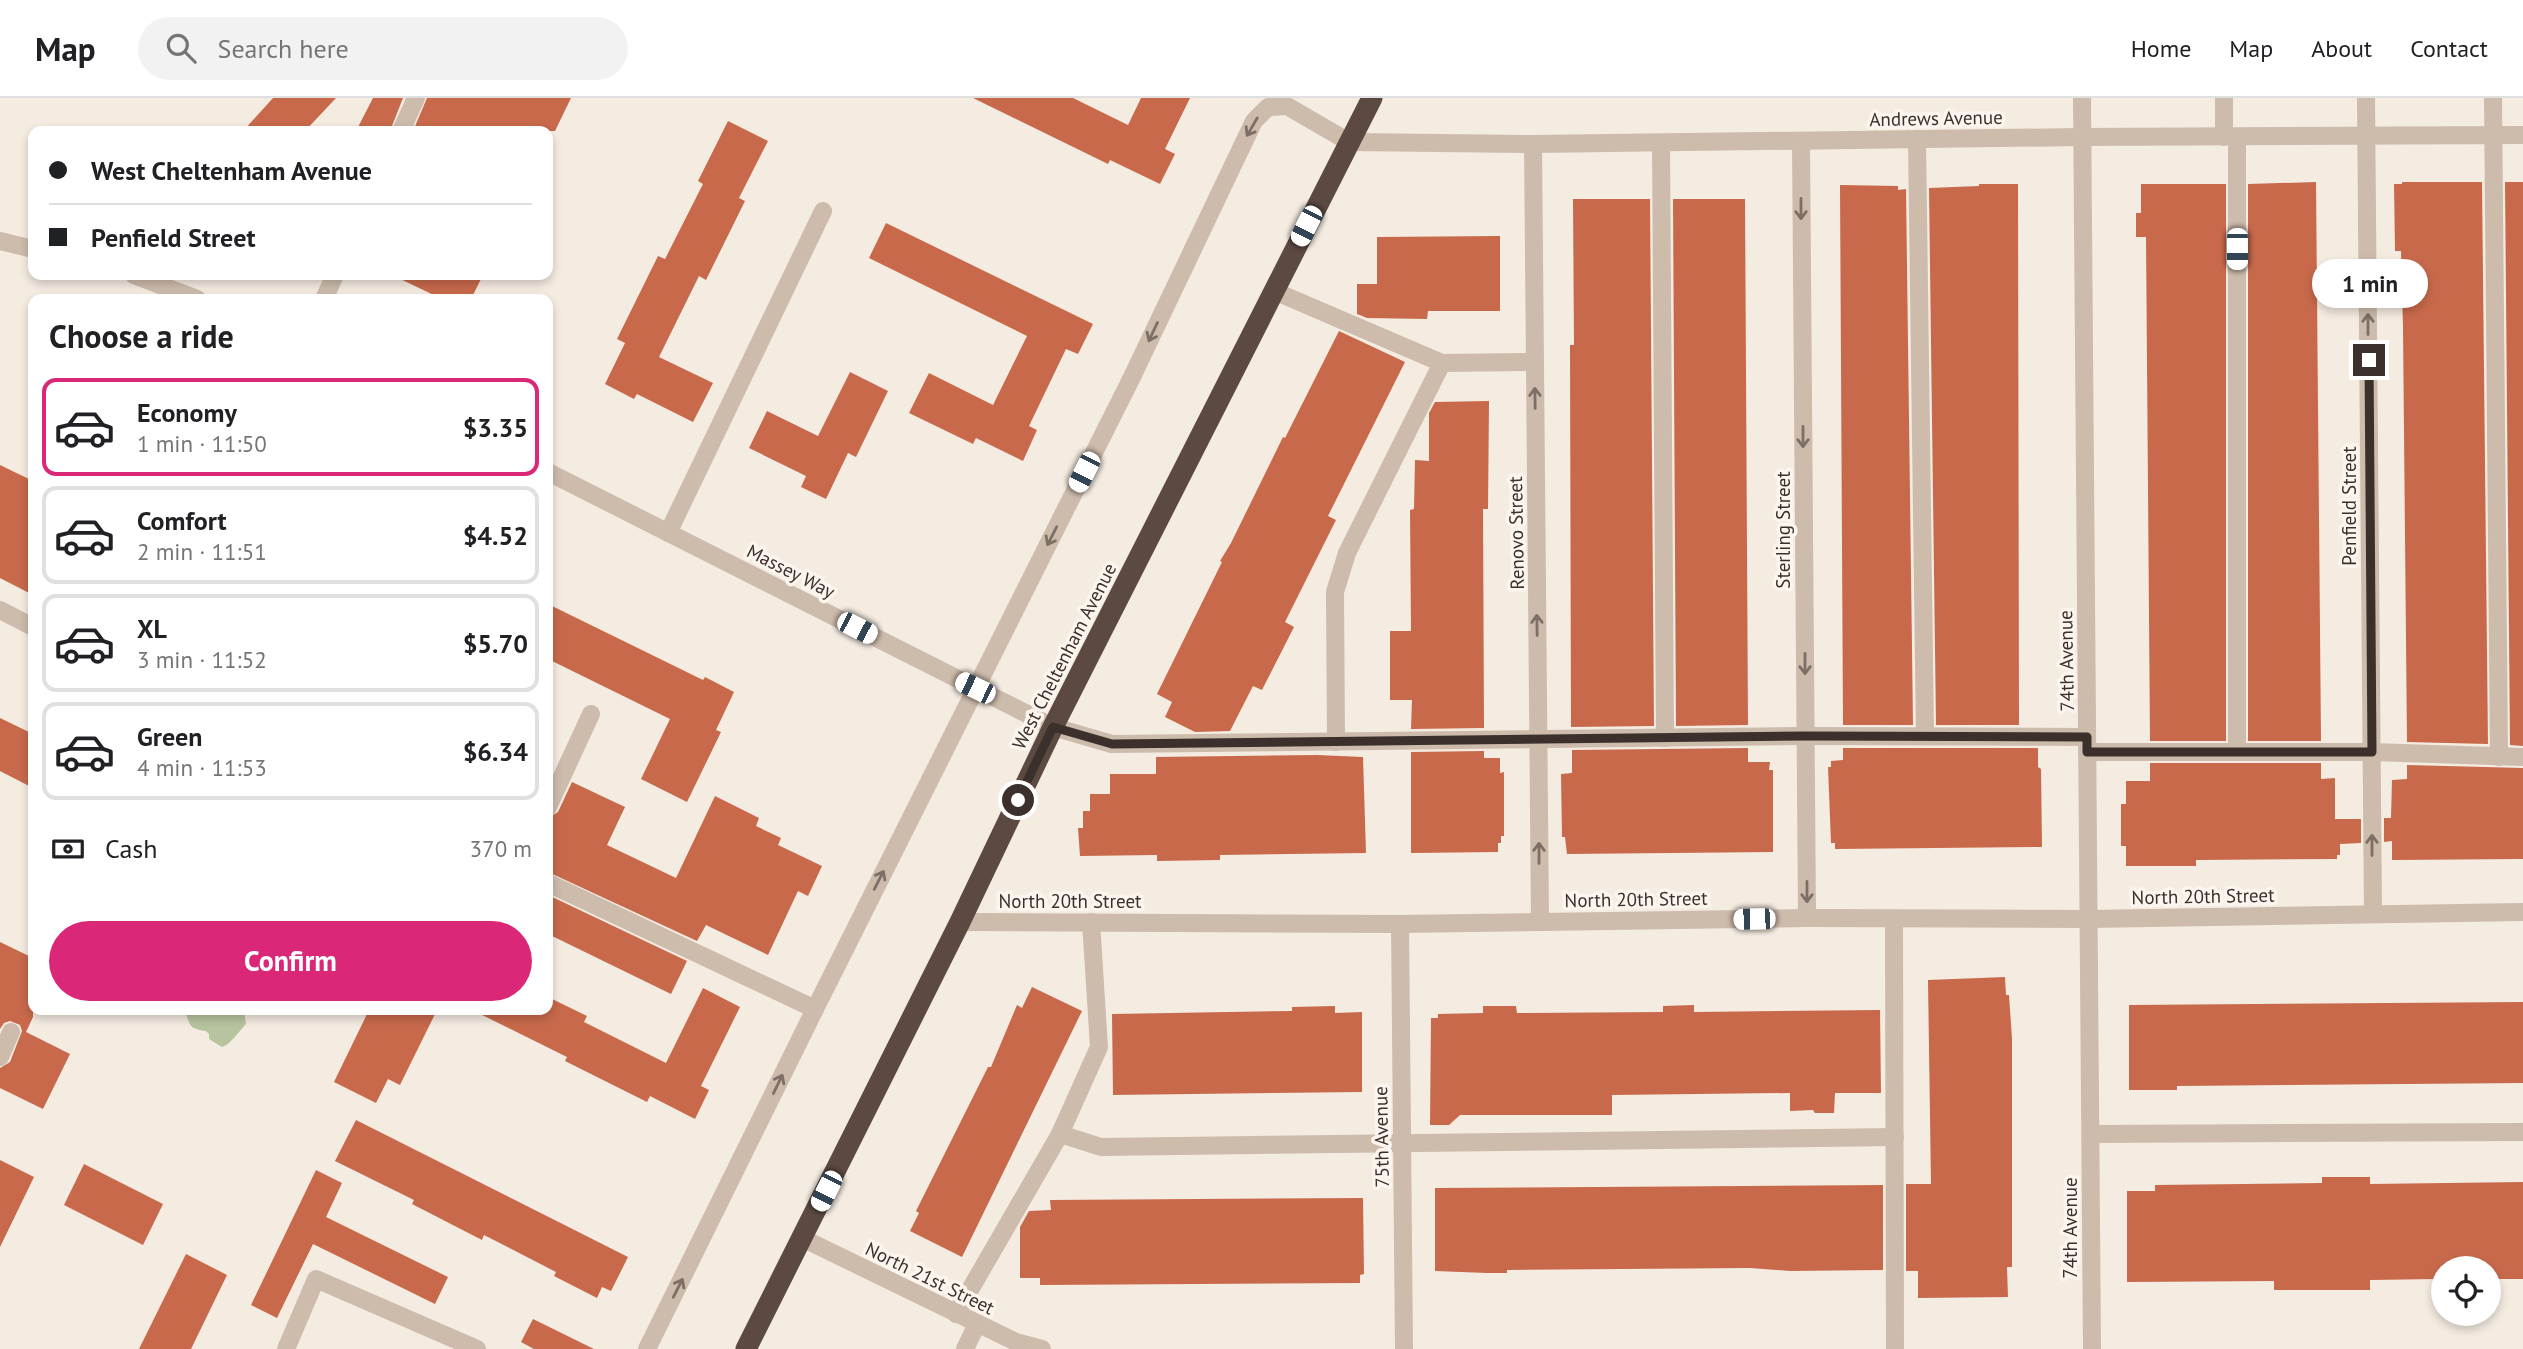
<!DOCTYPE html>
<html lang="en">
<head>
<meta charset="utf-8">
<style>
  body { margin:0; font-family:"PT Sans",sans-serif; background:#f2f2f2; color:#202124; height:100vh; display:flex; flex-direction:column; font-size:26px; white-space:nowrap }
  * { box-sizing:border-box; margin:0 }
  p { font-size:23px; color:#757577 }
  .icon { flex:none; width:38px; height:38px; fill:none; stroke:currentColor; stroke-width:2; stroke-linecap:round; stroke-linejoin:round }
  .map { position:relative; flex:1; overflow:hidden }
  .sheet { position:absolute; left:28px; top:196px; width:525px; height:721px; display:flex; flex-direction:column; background:#fff; border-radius:14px; box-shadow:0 4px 10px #0003 }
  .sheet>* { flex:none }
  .top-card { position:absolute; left:28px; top:28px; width:525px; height:154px; border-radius:14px; box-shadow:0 4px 10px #0003; display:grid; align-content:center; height:154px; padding:0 21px; background:#fff }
  .tools { position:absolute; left:2431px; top:1158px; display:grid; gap:14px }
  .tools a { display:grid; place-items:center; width:70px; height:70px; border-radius:50%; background:#fff; box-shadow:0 4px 10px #0003; font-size:35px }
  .end { position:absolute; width:32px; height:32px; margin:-16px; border:9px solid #3b302b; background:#fff; box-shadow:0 0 0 4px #fff }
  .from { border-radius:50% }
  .bubble { position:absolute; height:49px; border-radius:24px; background:#fff; box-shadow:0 4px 10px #0003; font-size:23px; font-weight:600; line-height:49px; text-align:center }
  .car { position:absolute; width:21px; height:42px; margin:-21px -10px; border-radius:9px; box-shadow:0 0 5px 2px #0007; background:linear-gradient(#fff 24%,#345 0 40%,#fff 0 76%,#345 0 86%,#fff 0) }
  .top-card b { display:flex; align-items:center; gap:24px; height:66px; font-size:26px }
  .top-card b+b { border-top:2px solid #e0e0e0 }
  .top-card i { width:18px; height:18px; background:#202124 }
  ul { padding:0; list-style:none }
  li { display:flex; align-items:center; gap:21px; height:98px; margin:0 14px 10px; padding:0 7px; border:4px solid #e0e0e0; border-radius:14px }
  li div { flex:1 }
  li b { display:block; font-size:26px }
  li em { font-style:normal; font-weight:600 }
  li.on { border-color:#db2777 }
  li>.icon { width:63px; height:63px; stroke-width:1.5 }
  h2 { padding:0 21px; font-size:32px; line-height:84px }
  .pay { display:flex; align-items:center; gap:18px; height:77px; padding:0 21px; font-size:26px }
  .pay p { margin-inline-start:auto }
  .cta { display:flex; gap:14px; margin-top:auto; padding:14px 21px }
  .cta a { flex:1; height:80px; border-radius:42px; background:#db2777; color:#fff; font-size:28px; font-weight:600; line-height:80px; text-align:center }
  header { display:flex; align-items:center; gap:42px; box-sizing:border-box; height:98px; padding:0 35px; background:#fff; border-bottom:2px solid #e0e0e0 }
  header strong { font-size:33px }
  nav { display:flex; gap:38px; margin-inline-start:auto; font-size:24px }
  .search { width:490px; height:63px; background:#f2f2f2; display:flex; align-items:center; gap:18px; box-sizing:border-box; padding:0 24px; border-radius:38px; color:#757577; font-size:26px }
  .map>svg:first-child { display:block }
  .green { fill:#b8c4a0 }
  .building { fill:#c8694b }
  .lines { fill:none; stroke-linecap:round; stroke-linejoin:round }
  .lane { stroke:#cdbbac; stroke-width:18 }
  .street { stroke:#cdbbac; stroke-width:18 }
  .highway { stroke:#5c4a42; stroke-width:21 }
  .oneway { stroke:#7d6f65 }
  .route { stroke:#3b302b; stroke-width:9 }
  .labels { text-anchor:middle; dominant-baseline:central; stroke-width:7; stroke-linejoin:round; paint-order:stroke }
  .street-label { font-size:19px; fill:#3b302b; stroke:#fbf5ee }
</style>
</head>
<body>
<header>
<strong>Map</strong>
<div class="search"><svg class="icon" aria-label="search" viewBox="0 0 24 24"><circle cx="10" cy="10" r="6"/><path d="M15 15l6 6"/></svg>Search here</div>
<nav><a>Home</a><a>Map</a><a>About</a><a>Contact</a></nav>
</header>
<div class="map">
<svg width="2523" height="1251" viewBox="0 0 2523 1251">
  <rect width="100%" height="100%" fill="#f4ebe1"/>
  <path class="green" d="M184,912H244L246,926C239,933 231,946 222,949L209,941V936L206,933C188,931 191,927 184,912Z"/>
  <g class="building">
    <path d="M273,0H336L305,33H243Z"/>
    <path d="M373,0H403L390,33H356Z"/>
    <path d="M427,0H571L555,33H413Z"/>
    <path d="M973,0H1073L1128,27L1141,0H1190L1165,51L1175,56L1160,86L1110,62L1108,66Z"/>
    <path d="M728,23L768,43L739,100L745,103L706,182L699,178L659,259L713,285L693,324L637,296L634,301L605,286L625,245L617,241L658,158L665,161L703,86L698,83Z"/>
    <path d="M2316,84L2321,643H2248V86Z"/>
    <path d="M2402,84H2482L2488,646L2407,644L2403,230L2401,153H2395L2394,86H2402Z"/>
    <path d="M2505,84H2523V648L2510,647Z"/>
    <path d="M1979,86H2018L2019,627H1936L1929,90L1979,88Z"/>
    <path d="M2141,86H2226V643H2150L2146,139H2136V115H2141Z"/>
    <path d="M1840,87L1898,88V92L1906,91L1913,627H1843Z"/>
    <path d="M1573,101H1650L1654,628L1571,629L1570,247H1574Z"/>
    <path d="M1673,101H1745L1748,627L1676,628Z"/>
    <path d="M886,125L1093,226L1078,256L1066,251L1029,328L1037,332L1023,363L976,340L973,346L909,315L929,275L993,307L1027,238L869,160Z"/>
    <path d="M1500,138V213H1428L1427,221L1367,220L1357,216V186H1377V139Z"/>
    <path d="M392,177H483L471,201H442Z"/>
    <path d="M1339,233L1405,264L1328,418L1336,422L1285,524L1294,529L1262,592L1253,588L1230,633L1195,634L1165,619L1172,604L1157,596L1222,464L1220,463L1231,445L1283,339L1285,340Z"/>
    <path d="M850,274L888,293L856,359L848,355L826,401L801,389L806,378L749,350L767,313L818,338Z"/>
    <path d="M1489,303L1488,411H1483L1484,630L1411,631L1412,602H1390V533H1411L1410,412L1414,411L1415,362L1429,363V315L1435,304Z"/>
    <path d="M0,367L33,383V497L0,480Z"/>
    <path d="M548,506L703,582L705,579L734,594L716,632L721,634L687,704L641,681L670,621L548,561Z"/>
    <path d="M0,620L33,636V690L0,673Z"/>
    <path d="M1748,650V664H1770L1769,672H1773V754L1567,756L1565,739H1562L1561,676L1572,675V652Z"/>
    <path d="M1843,650H2038V669L2041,671L2042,749L1835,751V745H1831L1828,669H1831V663L1843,662Z"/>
    <path d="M1484,653V660H1500V675L1504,674V738H1501V745H1498V754L1411,755V654Z"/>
    <path d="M1317,657L1363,659L1366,755L1220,757V762L1157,763V757L1080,758L1078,730H1083V713H1090V696H1110V676H1156V659Z"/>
    <path d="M2150,665H2321V681L2335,680V721H2361V745L2340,746V757H2337V761L2196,762V768H2126V748H2121V706H2126V683H2150Z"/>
    <path d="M2407,667L2523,670V761L2392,762V743L2384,744V720H2391L2392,682L2407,681Z"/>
    <path d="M572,684L625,709L607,747L676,780L715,698L759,720L756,728L781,740L778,747L822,768L808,798L798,793L768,857L706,827L697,843L548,774V720L558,714Z"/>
    <path d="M548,797L687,863L671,896L548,836Z"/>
    <path d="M0,844L33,860V919L26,934L70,956L43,1011L0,990V970L10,964L22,933L20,927L10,923L4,925L0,931Z"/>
    <path d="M2005,879L2006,897H2009L2012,941V1169H2007L2008,1199L1918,1200V1173H1906V1086H1931L1928,882Z"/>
    <path d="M1032,889L1082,913L962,1159L910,1133L919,1115L916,1113L988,969H991L1017,907L1022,910Z"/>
    <path d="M703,890L740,909L701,988L709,992L695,1021L650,998L647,1004L565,963L567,959L472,912H548V899L587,918L584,924L666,965Z"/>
    <path d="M2523,904V985L2177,988V992H2129V907Z"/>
    <path d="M1694,907V914L1880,912L1881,995H1835L1834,1015H1815L1813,1012L1790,1013V995L1612,997V1017H1460L1449,1027H1430L1431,920H1438V916L1483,915V908H1516L1517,915L1663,914V908Z"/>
    <path d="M1335,908V915L1362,914V994L1113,997L1112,916L1292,913V909Z"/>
    <path d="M369,912H437L400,987L388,981L376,1005L334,984Z"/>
    <path d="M356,1022L628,1159L611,1193L602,1189L597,1200L554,1178L556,1174L484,1137L482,1142L412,1106L414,1102L335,1063Z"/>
    <path d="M0,1062L34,1079L0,1149Z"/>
    <path d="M84,1066L163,1106L143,1147L64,1107Z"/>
    <path d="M316,1072L342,1085L326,1119L448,1179L435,1206L313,1146L277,1220L251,1207Z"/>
    <path d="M2322,1079H2370V1086L2523,1084V1181H2494V1174H2488V1171H2443V1174H2436V1181L2370,1182V1192H2274V1183L2127,1184V1093H2155V1087L2322,1085Z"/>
    <path d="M1883,1087V1172L1790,1173L1750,1170L1507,1172V1175H1487L1435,1173V1090Z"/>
    <path d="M1363,1100L1364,1176L1360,1177V1185L1040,1187V1180H1020V1129L1029,1113L1051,1112L1050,1102Z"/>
    <path d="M186,1156L227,1177L191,1251H139Z"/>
    <path d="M533,1221L594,1251H534L521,1244Z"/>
  </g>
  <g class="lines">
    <g class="lane">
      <path d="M2224,0V39"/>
      <path d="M2493,0L2499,659"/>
      <path d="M401,33L416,0"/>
      <path d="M1917,41L1925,638"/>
      <path d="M1661,45L1665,640"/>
      <path d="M1274,193L1442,265L1347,455L1335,494L1336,644"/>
      <path d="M324,201L335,177"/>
      <path d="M1442,265L1535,264"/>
      <path d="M668,435L823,113"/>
      <path d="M0,512L33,529"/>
      <path d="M1053,629L1112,646L1806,638L2087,639"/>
      <path d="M2087,654H2372L2523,659"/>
      <path d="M2237,654V39"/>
      <path d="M548,709L591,616"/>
      <path d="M548,785L815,911"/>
      <path d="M1894,821L1895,1251"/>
      <path d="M0,959L11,934"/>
      <path d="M1060,1036L1101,1049L1895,1039"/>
      <path d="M2091,1036L2523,1034"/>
      <path d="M956,1216L1060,1036L1099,949L1091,824"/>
      <path d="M286,1251L316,1181L477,1251"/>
      <path d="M647,1251L815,911L1132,279L1254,23L1268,9L1287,8L1349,44"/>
      <path d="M965,1251L977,1226"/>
    </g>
    <g class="street">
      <path d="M2082,0L2092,1251"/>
      <path d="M2366,0L2373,816"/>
      <path d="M1801,43L1807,820"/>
      <path d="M1349,44L1533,46L2082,39L2523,37"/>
      <path d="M1533,46L1540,823"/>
      <path d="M0,143L33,151"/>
      <path d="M134,177L197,201"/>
      <path d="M548,374L1053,629"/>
      <path d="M960,824L1400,826L1807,820L2089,821L2523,814"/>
      <path d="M1400,826L1404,1251"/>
      <path d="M802,1140L1016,1244L1042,1251"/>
    </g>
    <path class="highway" d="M746,1251L960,824L1053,629L1372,0"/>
  </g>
  <defs><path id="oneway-shaft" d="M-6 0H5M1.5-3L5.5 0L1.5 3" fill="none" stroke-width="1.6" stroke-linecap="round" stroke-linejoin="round" transform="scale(1.75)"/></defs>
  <g class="oneway">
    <use href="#oneway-shaft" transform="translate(1252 29) rotate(120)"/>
    <use href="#oneway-shaft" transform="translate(1801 111) rotate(90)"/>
    <use href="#oneway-shaft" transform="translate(2368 226) rotate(-90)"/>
    <use href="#oneway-shaft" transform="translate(1153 234) rotate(115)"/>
    <use href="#oneway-shaft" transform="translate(1535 300) rotate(-91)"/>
    <use href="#oneway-shaft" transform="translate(1803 339) rotate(90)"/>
    <use href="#oneway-shaft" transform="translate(1052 438) rotate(117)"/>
    <use href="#oneway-shaft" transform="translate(1537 527) rotate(-91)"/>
    <use href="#oneway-shaft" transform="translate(1805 566) rotate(90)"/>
    <use href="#oneway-shaft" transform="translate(2372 747) rotate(-90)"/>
    <use href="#oneway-shaft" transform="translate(1539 755) rotate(-90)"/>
    <use href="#oneway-shaft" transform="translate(879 782) rotate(-63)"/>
    <use href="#oneway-shaft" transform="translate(1807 794) rotate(90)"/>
    <use href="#oneway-shaft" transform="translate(778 986) rotate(-64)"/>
    <use href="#oneway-shaft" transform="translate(678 1190) rotate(-63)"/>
  </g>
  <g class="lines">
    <path class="route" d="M1018,702L1053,629L1112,646L1805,638L2087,639V654H2372L2369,262"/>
  </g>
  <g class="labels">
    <g class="street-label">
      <text transform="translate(1936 20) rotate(-1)">Andrews Avenue</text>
      <text transform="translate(2349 408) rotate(-90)">Penfield Street</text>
      <text transform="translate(1783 432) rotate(-90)">Sterling Street</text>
      <text transform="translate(1516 435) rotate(-91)">Renovo Street</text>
      <text transform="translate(791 473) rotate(27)">Massey Way</text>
      <text transform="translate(1064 558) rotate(-63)">West Cheltenham Avenue</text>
      <text transform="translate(2066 563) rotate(-91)">74th Avenue</text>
      <text transform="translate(2203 798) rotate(-1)">North 20th Street</text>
      <text transform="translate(1636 801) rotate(-1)">North 20th Street</text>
      <text x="1070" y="803">North 20th Street</text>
      <text transform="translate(1381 1039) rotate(-91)">75th Avenue</text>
      <text transform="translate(2070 1130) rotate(-90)">74th Avenue</text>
      <text transform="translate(930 1180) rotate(26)">North 21st Street</text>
    </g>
  </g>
</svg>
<div class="tools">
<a><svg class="icon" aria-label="locate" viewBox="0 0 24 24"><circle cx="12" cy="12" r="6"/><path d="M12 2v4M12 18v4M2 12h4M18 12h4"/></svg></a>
</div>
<i class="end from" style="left:1018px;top:702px"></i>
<i class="end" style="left:2369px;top:262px"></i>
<div class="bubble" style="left:2312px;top:161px;width:116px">1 min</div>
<i class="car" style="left:1306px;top:128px;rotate:207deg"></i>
<i class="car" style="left:2237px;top:151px;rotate:180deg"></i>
<i class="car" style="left:1084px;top:374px;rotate:207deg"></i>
<i class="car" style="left:857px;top:530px;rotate:117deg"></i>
<i class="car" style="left:975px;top:590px;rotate:296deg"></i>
<i class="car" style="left:1754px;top:821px;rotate:269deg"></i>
<i class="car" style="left:826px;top:1093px;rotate:207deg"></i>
<div class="top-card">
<b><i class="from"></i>West Cheltenham Avenue</b>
<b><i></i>Penfield Street</b>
</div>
<section class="sheet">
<h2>Choose a ride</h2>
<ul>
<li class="on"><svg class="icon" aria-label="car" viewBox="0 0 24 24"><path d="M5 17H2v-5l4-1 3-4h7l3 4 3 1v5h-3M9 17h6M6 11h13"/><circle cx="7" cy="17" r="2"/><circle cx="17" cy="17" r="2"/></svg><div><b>Economy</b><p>1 min · 11:50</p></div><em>$3.35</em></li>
<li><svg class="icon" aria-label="car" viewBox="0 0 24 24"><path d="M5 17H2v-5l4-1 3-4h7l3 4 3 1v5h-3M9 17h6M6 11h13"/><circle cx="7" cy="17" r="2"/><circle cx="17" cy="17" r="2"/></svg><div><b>Comfort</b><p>2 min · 11:51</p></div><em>$4.52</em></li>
<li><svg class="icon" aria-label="car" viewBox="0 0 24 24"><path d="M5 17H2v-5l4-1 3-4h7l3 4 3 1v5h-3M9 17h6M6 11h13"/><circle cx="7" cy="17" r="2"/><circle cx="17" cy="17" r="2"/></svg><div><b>XL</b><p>3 min · 11:52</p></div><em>$5.70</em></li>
<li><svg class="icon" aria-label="car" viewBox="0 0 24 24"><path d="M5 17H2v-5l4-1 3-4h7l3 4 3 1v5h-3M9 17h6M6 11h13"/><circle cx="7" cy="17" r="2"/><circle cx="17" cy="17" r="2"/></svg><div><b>Green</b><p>4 min · 11:53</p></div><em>$6.34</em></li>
</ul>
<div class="pay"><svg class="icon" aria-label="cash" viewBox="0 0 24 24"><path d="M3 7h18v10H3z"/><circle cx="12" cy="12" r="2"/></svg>Cash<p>370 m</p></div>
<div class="cta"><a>Confirm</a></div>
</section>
</div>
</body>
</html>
